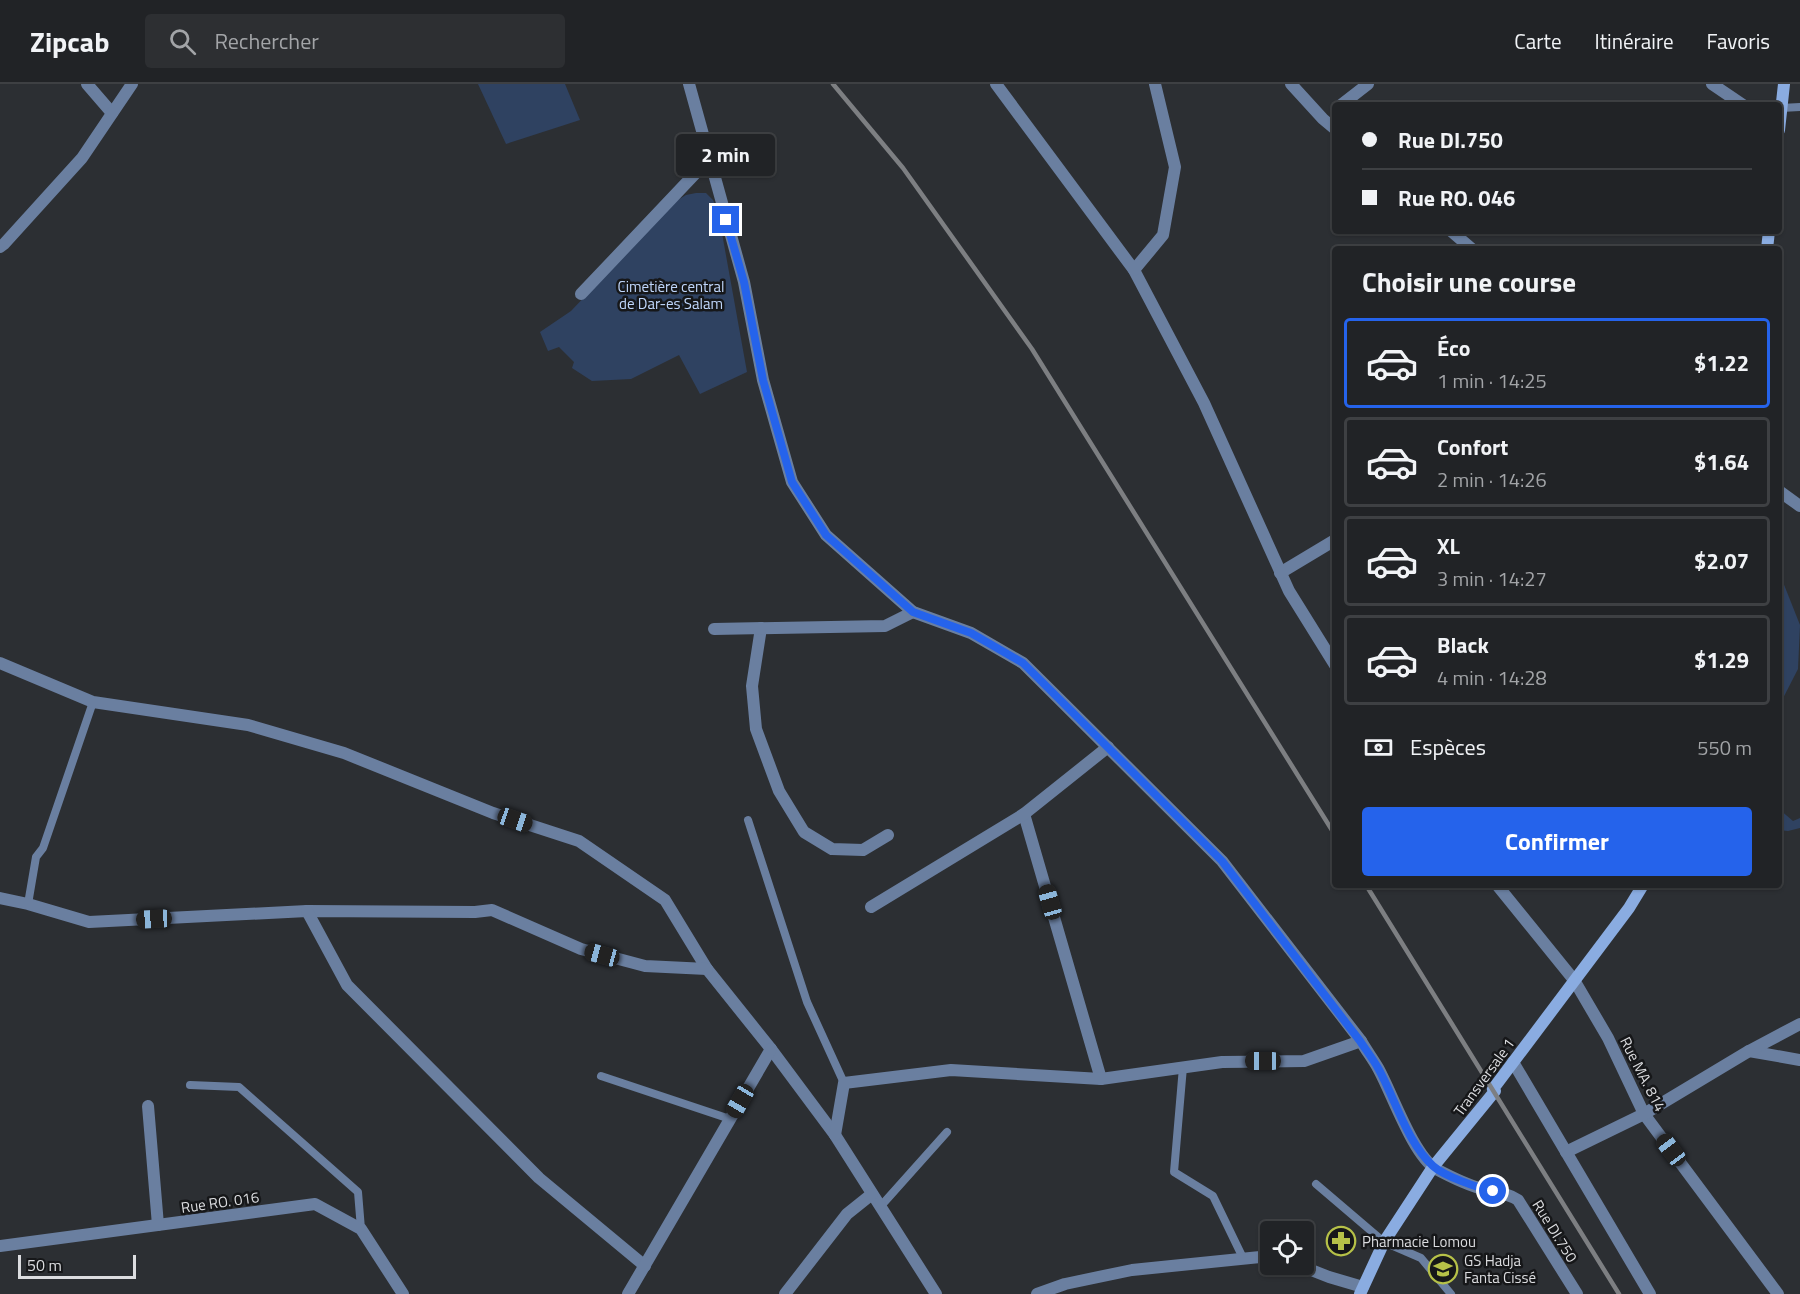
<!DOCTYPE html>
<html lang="fr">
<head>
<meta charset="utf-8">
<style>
  body { margin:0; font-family:"Titillium Web",sans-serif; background:#2d2f32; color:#f1f3f6; height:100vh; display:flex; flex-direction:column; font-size:22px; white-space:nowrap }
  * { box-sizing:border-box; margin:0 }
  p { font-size:20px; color:#a2a4a7 }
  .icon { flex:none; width:33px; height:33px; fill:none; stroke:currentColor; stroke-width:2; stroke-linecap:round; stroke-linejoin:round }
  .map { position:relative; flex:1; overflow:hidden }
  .drawer { position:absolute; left:1332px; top:162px; width:450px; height:642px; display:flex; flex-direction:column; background:#212326; border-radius:6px; box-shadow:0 2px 4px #0004,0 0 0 2px #3e4043 }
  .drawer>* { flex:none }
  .banner { position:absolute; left:1332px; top:18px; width:450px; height:132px; border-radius:6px; box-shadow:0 2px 4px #0004,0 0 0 2px #3e4043; display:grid; align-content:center; height:132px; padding:0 30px; background:#212326 }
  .controls { position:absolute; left:1260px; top:1137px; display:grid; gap:12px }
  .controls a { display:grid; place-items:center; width:54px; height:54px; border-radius:6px; background:#212326; box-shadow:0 2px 4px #0004,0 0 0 2px #3e4043; font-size:30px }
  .scale { position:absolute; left:18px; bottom:15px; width:118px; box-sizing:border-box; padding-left:6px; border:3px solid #dcdde0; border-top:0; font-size:16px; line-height:21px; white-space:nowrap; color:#dcdde0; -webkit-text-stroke:4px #161719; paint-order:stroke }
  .end { position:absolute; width:27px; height:27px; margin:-14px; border:8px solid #2563eb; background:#fff; box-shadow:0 0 0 3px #fff }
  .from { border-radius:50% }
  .bubble { position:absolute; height:42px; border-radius:6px; background:#212326; box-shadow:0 2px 4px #0004,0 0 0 2px #3e4043; font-size:20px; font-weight:700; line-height:42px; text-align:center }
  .car { position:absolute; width:18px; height:36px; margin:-18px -9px; border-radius:8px; box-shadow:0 0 4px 2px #0007; background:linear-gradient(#222 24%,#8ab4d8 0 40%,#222 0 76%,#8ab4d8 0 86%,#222 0) }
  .banner b { display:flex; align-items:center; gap:21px; height:57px; font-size:22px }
  .banner b+b { border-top:2px solid #3e4043 }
  .banner i { width:15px; height:15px; background:#f1f3f6 }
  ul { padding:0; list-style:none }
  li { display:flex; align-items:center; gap:18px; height:90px; margin:0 12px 9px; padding:0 18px; border:3px solid #3e4043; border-radius:6px }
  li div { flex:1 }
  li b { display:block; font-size:22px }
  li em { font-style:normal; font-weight:700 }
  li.selected { border-color:#2563eb }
  li>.icon { width:54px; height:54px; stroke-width:1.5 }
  h2 { padding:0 30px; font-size:27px; line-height:72px }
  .pay { display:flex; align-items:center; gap:15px; height:66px; padding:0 30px; font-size:22px }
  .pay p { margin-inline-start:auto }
  .primary-button { display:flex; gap:12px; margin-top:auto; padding:12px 30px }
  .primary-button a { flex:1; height:69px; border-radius:6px; background:#2563eb; color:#fff; font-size:24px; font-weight:700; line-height:69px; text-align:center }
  header { display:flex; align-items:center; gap:36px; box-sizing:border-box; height:84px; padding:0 30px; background:#212326; border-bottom:2px solid #3e4043 }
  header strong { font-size:28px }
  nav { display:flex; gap:33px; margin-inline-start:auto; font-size:21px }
  .search { width:420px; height:54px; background:#2d2f32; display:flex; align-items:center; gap:15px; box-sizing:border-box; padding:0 21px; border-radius:6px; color:#a2a4a7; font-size:22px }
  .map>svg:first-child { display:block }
  .green { fill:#2f4261 }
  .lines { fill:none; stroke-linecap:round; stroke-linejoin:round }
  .service { stroke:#6a7fa0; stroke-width:8 }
  .minor { stroke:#6a7fa0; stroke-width:12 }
  .tertiary { stroke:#6a7fa0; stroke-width:12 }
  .secondary { stroke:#8aace1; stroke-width:12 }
  .rail { stroke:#7d7f82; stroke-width:4.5 }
  .route { stroke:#2563eb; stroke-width:8 }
  .labels { text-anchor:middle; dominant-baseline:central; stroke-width:5; stroke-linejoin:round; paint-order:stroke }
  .park-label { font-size:15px; fill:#c0d7fc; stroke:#161719 }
  .street-label { font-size:15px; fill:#dcdde0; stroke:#161719 }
  .poi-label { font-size:15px; fill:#dcdde0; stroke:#161719; text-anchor:start }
</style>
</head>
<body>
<header>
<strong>Zipcab</strong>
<div class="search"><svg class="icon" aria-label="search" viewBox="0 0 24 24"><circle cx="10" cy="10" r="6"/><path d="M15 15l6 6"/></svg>Rechercher</div>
<nav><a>Carte</a><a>Itinéraire</a><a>Favoris</a></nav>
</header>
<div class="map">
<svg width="1800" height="1210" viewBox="0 0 1800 1210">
  <rect width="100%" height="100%" fill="#2c2f33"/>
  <g class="green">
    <path d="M478,0H565L580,36L506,60Z"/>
    <path d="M696,109H706L713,116L718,127L747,288L700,310L679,271L631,295L592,297L572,284L574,278L559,263L548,267L540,248L571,227L676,117L686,111Z"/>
    <path d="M1779,488L1800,541L1798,585L1779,622Z"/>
    <path d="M1779,725L1793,737L1800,734V744L1788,747L1779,746Z"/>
  </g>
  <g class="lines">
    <g class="service">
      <path d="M1781,24L1800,23"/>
      <path d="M748,736L807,918L844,999"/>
      <path d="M28,820L36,773L43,764L93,618"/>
      <path d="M1183,983L1174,1088L1213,1112L1243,1174"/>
      <path d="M601,992L730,1035"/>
      <path d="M190,1001L239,1003L358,1108L361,1145"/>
      <path d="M1316,1100L1384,1158L1421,1174L1451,1210"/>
      <path d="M880,1123L947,1048"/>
    </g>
    <g class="minor">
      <path d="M87,0L112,29"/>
      <path d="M996,0L1134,186L1204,319L1289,507L1335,581"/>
      <path d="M1712,0L1743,21"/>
      <path d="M1341,21L1368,0"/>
      <path d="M0,163L4,160L82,74L132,0"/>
      <path d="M1134,186L1163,151L1175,83L1155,0"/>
      <path d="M581,210L709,75"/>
      <path d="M1779,407L1800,422"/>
      <path d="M1280,489L1335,456"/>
      <path d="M761,544L752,602L756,645L779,707L804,748L832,765L863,766L888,751"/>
      <path d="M714,545L885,542L913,528"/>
      <path d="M0,579L93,618L248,641L344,669L493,729L579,757L665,816L707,885L771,965L835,1051L936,1210"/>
      <path d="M1024,730L1101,995"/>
      <path d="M1497,801L1574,896L1608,954L1644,1030L1778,1210"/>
      <path d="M0,814L28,820L89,838L307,827L475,828L492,826L581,865L645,882L707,885"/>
      <path d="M871,823L1024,730L1108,663"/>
      <path d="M307,827L347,901L539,1094L645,1182"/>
      <path d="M1749,967L1800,976"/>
      <path d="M1513,978L1650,1210"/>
      <path d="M148,1022L158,1141"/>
      <path d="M835,1051L844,999L951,986L1101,995L1222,978L1304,977L1361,957"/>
      <path d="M1566,1068L1644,1030L1749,967L1800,940"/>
      <path d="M0,1162L315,1120L361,1145L403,1210"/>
      <path d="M1296,1180L1329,1193L1363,1203"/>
      <path d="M628,1210L771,965"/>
      <path d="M785,1210L847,1130L872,1110"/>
      <path d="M1037,1210L1065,1200L1132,1186L1270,1172"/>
    </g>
    <g class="tertiary">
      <path d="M689,0L744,198L763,296L792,398L826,451L913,528L971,549L1023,579L1222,777L1361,957C1366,966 1373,975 1378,984C1392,1009 1413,1071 1436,1085C1451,1093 1467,1101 1483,1105C1496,1108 1507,1109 1518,1116L1577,1210"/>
      <path d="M1291,0L1323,35L1335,45"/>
      <path d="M1451,147L1472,165"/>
    </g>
    <g class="secondary">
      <path d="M1779,46L1784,0"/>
      <path d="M1767,165L1769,147"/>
      <path d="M1360,1210L1384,1158L1433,1083L1495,1007L1493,1005L1629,824L1643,801"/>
    </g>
    <g class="rail">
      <path d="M833,0L903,84L1032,265L1335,751"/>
      <path d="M1366,801L1619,1210"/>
    </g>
  </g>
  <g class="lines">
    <path class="route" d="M726,136L744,198L763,296L792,398L826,451L913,528L971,549L1023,579L1222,777L1360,957C1366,966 1373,975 1378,984C1395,1014 1407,1059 1433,1082C1444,1092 1478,1104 1493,1107"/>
  </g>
  <defs>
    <g id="pharmacy-ring" transform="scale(1.5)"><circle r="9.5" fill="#161719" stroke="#b6c148" stroke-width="1.5"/><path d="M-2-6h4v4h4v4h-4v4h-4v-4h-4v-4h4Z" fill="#b6c148"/></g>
    <g id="school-ring" transform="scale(1.5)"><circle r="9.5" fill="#161719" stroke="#b6c148" stroke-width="1.5"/><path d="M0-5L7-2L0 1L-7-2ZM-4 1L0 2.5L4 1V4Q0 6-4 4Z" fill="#b6c148"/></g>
  </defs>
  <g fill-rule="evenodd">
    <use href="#pharmacy-ring" x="1341" y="1157"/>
    <use href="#school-ring" x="1443" y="1185"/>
  </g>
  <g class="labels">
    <g class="park-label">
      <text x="671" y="202">Cimetière central<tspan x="671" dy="17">de Dar-es Salam</tspan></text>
    </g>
    <g class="street-label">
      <text transform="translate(1643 990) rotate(63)">Rue MA. 814</text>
      <text transform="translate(1484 993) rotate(-54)">Transversale 1</text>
      <text transform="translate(220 1118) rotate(-8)">Rue RO. 016</text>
      <text transform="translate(1555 1147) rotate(58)">Rue DI.750</text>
    </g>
    <g class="poi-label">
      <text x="1362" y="1157">Pharmacie Lomou</text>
      <text x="1464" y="1176">GS Hadja<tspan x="1464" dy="17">Fanta Cissé</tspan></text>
    </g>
  </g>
</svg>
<div class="controls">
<a><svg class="icon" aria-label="locate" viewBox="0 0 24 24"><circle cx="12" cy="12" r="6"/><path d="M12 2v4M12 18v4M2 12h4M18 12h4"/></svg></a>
</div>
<div class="scale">50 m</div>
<i class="end from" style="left:1493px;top:1107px"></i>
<i class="end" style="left:726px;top:136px"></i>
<div class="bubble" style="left:676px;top:50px;width:99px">2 min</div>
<i class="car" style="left:515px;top:736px;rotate:109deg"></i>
<i class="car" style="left:1050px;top:818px;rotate:344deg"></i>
<i class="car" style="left:154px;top:835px;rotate:267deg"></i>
<i class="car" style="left:602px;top:871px;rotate:285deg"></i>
<i class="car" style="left:1263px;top:977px;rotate:270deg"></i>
<i class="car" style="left:740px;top:1017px;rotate:210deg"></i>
<i class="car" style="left:1671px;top:1066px;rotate:323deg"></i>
<div class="banner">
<b><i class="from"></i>Rue DI.750</b>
<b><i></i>Rue RO. 046</b>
</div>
<section class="drawer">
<h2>Choisir une course</h2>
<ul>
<li class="selected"><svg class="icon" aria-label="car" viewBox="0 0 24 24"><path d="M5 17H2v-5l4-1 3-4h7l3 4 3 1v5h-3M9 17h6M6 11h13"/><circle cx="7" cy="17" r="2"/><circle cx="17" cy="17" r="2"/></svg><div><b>Éco</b><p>1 min · 14:25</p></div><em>$1.22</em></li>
<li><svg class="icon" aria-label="car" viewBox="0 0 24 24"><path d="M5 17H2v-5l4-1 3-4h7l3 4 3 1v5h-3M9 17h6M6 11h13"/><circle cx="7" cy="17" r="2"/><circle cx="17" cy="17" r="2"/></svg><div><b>Confort</b><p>2 min · 14:26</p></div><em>$1.64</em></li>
<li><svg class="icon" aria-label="car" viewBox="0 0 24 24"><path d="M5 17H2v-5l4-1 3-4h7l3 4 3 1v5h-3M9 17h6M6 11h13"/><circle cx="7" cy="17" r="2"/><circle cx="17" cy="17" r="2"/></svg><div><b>XL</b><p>3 min · 14:27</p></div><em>$2.07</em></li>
<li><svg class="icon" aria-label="car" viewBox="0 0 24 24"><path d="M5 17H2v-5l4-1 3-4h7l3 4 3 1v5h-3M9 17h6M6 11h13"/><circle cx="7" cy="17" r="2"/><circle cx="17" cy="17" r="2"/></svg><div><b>Black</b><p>4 min · 14:28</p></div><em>$1.29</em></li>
</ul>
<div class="pay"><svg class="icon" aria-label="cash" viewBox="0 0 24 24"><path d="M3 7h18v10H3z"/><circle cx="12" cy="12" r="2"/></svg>Espèces<p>550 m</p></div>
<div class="primary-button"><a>Confirmer</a></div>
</section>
</div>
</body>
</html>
